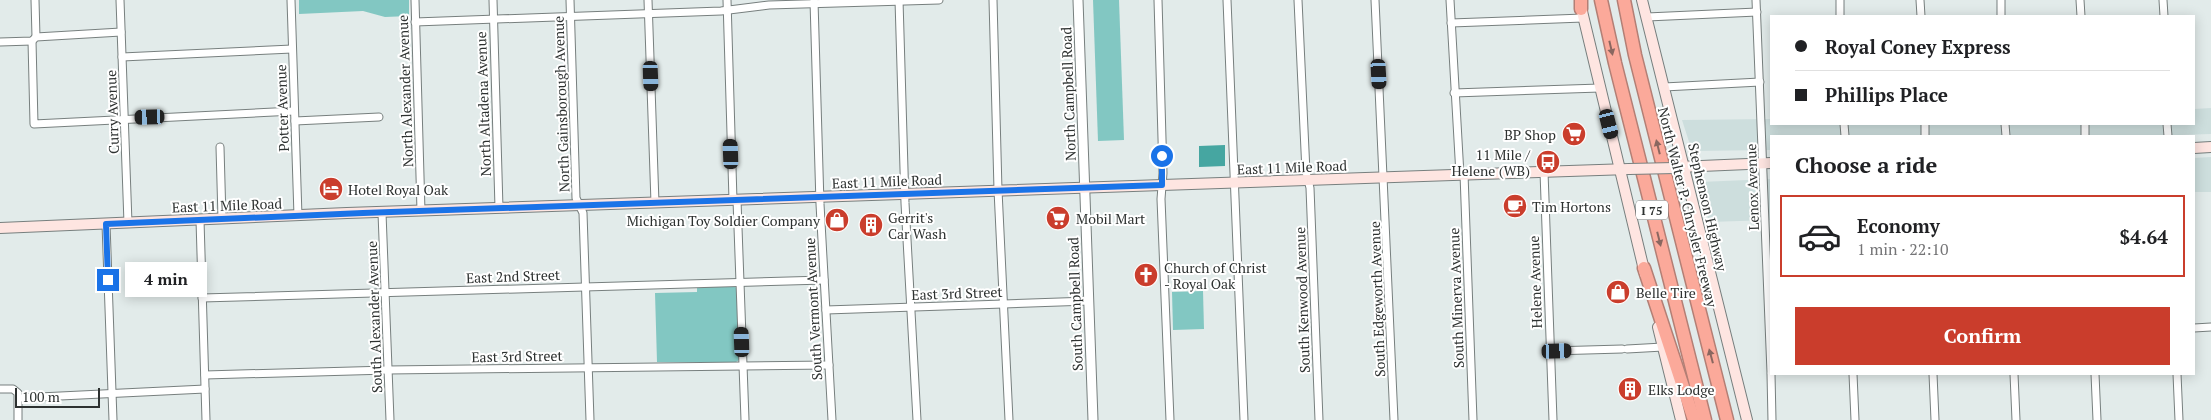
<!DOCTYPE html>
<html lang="en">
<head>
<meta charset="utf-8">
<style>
  body { margin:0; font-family:"PT Serif",serif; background:#f6f6f6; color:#202124; height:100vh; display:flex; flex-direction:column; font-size:19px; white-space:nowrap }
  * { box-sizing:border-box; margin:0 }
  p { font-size:16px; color:#757577 }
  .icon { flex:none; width:28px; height:28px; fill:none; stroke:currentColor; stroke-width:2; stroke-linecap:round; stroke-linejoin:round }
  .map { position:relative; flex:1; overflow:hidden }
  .panel { position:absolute; left:1770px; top:135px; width:425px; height:240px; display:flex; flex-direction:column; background:#fff; border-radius:0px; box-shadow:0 2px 12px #0003 }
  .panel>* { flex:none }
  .hud { position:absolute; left:1770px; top:15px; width:425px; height:110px; border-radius:0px; box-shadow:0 2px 12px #0003; display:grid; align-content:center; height:110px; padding:0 25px; background:#fff }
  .scale { position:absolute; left:15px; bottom:12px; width:85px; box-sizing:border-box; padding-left:5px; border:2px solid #2d3130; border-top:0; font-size:14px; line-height:18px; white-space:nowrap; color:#2d3130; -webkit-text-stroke:4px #fff; paint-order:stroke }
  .end { position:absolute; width:22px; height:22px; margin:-11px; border:6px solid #1a73e8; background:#fff; box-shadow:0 0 0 2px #fff }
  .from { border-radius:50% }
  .bubble { position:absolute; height:35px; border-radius:0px; background:#fff; box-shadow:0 2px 12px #0003; font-size:16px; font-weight:800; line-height:35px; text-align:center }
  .car { position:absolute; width:15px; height:30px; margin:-15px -8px; border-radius:6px; box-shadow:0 0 4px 1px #0007; background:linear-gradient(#222 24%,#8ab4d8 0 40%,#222 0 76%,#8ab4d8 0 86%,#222 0) }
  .hud b { display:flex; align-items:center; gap:18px; height:48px; font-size:19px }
  .hud b+b { border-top:1px solid #e0e0e0 }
  .hud i { width:12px; height:12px; background:#202124 }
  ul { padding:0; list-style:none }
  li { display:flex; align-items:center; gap:15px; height:82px; margin:0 10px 8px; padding:0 15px; border:2px solid transparent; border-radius:0px }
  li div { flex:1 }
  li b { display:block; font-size:19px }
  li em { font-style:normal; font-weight:800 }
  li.active { border-color:#ca3d2c }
  li>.icon { width:45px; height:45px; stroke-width:1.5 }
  h2 { padding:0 25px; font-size:22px; line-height:60px }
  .primary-button { display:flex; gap:10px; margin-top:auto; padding:10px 25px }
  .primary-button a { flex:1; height:58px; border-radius:0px; background:#ca3d2c; color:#fff; font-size:20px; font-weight:800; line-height:58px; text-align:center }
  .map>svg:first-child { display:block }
  .built { fill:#cddedd }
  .green { fill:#82c7c2 }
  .water { fill:#46a6a1 }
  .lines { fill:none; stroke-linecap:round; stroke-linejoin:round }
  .minor-casing { stroke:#777f7e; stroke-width:9 }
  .tertiary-casing { stroke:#777f7e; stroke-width:11 }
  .secondary-casing { stroke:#777f7e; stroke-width:12 }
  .motorway-casing { stroke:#b37f75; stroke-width:15 }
  .minor { stroke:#fff; stroke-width:7 }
  .tertiary { stroke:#fff; stroke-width:9 }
  .secondary { stroke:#fee5e1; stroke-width:10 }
  .motorway { stroke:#fba99a; stroke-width:12 }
  .secondary-bridge-casing { stroke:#777f7e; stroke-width:12; stroke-linecap:butt }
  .secondary-bridge { stroke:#fee5e1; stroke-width:10 }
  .oneway { fill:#8a6760 }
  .route { stroke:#1a73e8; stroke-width:6 }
  .labels { text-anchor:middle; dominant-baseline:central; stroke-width:4; stroke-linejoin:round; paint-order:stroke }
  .shield { fill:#fff; stroke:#6c6f6e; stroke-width:1 }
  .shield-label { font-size:12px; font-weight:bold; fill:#2d3130 }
  .street-label { font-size:14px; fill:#2d3130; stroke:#fff }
  .poi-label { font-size:14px; fill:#2d3130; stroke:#fff; text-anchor:start }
</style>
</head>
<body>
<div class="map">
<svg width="2211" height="420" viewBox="0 0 2211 420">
  <rect width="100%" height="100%" fill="#e2ebea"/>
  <g class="built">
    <path d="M2211,108V134L2148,136H1771V150H1768L1692,151L1682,120L1771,119V124H2194V109Z"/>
    <path d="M2211,157V192H2194V158Z"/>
    <path d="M1771,179V220L1709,222L1700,182Z"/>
  </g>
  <g class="green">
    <path d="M299,0H409V16L385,17L363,11L299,14Z"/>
    <path d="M1093,0H1119L1124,140L1098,141Z"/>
    <path d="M697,287L733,286L737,288L739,360L736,362H657L655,293L697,292Z"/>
    <path d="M1203,291L1204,329L1173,330L1172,292Z"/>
  </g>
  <path class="water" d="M1225,145V166L1199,167V146Z"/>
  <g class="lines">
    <g class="minor-casing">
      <g id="minor">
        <path d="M35,0L36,37"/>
        <path d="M120,0L128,223"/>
        <path d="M291,0L298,216"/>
        <path d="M415,0L421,211"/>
        <path d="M493,0L499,208"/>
        <path d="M570,0L576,198L583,213L590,420"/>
        <path d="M648,0L655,203"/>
        <path d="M727,0L733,200"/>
        <path d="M899,0L905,203L917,420"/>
        <path d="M993,0L998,190L1009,420"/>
        <path d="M1158,0L1163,173L1161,199L1170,420"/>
        <path d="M1227,0L1244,420"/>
        <path d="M1298,0L1306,172L1310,188L1319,420"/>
        <path d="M1375,0L1394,420"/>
        <path d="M1450,0L1460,175"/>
        <path d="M1756,0L1771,372"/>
        <path d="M1840,0V16"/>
        <path d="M1920,0L1921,16"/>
        <path d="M2001,0V16"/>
        <path d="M2080,0L2081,16"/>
        <path d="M2163,0L2164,16"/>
        <path d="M814,1L820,204L832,420"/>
        <path d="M1647,17L1757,12"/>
        <path d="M415,22L721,11L769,5L939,0"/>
        <path d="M1451,23L1583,18"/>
        <path d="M32,41L34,124L294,111"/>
        <path d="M0,42L32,41L36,37L121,32"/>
        <path d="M122,57L292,49"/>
        <path d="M1664,87L1760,82"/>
        <path d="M1454,93L1600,88"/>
        <path d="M295,121L379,117"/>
        <path d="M1844,124L1845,136"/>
        <path d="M1925,124V136"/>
        <path d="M2005,124L2006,136"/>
        <path d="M2085,124V136"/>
        <path d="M2167,124L2168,136"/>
        <path d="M220,147L222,219"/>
        <path d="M1544,172L1553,420"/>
        <path d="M1464,174L1473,420"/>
        <path d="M737,200L745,420"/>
        <path d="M382,213L390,420"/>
        <path d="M200,220L206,420"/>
        <path d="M106,224L113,420"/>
        <path d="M202,298L824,280"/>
        <path d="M826,310L1089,301"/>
        <path d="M2194,328L2211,327"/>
        <path d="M1627,349L1663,347"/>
        <path d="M1551,351L1622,349"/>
        <path d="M1771,374L1772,420"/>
        <path d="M1853,374L1855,420"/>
        <path d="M1933,374L1935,420"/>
        <path d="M2014,374L2016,420"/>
        <path d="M2095,374L2097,420"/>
        <path d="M2177,374L2179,420"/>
        <path d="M205,375L388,370L829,365"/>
        <path d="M0,389H13L18,393V420"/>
        <path d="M19,398L205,389"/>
      </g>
    </g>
    <g class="tertiary-casing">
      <path id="tertiary" d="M1078,0L1093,420"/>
    </g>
    <g class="secondary-casing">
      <g id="secondary">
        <path d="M1642,0L1747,420"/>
        <path d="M1580,3L1645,274"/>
        <path d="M2194,148L2211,147"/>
        <path d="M1678,167L1771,163"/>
        <path d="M0,228L347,213L1629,169"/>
        <path d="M1658,327L1681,420"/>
      </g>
    </g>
    <g class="motorway-casing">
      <g id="motorway">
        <path d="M1581,0V9"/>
        <path d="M1601,0L1615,63L1705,420"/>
        <path d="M1624,0L1635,55L1727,420"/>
        <path d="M1644,268L1694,420"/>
      </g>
    </g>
    <use href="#minor" class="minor"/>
    <use href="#tertiary" class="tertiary"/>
    <use href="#secondary" class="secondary"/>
    <use href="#motorway" class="motorway"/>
    <g class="secondary-bridge-casing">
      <path id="secondary-bridge" d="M1629,169L1675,168"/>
    </g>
    <use href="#secondary-bridge" class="secondary-bridge"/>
  </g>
  <defs><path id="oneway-solid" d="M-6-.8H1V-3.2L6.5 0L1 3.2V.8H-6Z" transform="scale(1.25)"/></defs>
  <g class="oneway">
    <use href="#oneway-solid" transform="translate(1611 48) rotate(77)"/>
    <use href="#oneway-solid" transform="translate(1658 147) rotate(-104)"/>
    <use href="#oneway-solid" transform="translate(1659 239) rotate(76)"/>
    <use href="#oneway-solid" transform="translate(1711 356) rotate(-105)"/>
  </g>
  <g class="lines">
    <path class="route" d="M108,280L106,224L363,213L1162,185V156"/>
  </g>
  <defs>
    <g id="supermarket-disc" transform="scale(1.25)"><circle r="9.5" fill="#ca3d2c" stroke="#fff"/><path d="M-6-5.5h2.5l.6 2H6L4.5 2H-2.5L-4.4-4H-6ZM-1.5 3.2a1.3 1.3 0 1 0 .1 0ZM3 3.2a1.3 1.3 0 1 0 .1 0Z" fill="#fff"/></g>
    <g id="bus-disc" transform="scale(1.25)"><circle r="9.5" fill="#ca3d2c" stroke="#fff"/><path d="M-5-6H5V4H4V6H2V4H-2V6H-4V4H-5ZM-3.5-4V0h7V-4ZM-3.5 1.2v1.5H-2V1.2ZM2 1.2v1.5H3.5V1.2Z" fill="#fff"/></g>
    <g id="hotel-disc" transform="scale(1.25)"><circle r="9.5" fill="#ca3d2c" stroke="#fff"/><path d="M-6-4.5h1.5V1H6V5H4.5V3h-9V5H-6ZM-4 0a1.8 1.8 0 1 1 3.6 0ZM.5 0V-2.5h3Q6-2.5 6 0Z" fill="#fff"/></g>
    <g id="cafe-disc" transform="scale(1.25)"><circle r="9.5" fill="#ca3d2c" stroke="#fff"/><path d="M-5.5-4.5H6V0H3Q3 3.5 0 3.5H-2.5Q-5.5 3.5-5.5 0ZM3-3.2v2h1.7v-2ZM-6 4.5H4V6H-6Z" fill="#fff"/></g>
    <g id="shop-disc" transform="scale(1.25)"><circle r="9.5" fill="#ca3d2c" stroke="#fff"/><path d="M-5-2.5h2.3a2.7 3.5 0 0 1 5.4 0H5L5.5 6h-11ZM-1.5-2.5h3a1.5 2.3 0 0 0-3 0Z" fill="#fff"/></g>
    <g id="building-disc" transform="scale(1.25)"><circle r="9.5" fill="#ca3d2c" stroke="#fff"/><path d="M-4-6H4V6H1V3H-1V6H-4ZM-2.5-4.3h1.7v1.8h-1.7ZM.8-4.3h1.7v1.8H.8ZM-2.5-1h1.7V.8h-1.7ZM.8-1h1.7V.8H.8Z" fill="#fff"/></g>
    <g id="church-disc" transform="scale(1.25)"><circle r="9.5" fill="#ca3d2c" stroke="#fff"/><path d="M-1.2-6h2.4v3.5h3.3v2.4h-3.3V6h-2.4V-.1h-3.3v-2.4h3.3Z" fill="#fff"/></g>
  </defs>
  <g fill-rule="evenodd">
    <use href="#supermarket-disc" x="1574" y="134"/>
    <use href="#bus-disc" x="1548" y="162"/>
    <use href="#hotel-disc" x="331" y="189"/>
    <use href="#cafe-disc" x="1515" y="206"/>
    <use href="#supermarket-disc" x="1058" y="218"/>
    <use href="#shop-disc" x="837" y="220"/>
    <use href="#building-disc" x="871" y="225"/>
    <use href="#church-disc" x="1146" y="275"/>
    <use href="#shop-disc" x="1618" y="292"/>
    <use href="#building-disc" x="1630" y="389"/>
  </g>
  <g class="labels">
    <rect class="shield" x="1636" y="200.5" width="32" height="19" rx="4"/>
    <g class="shield-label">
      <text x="1652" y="210">I 75</text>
    </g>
    <g class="street-label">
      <text transform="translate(405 91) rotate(-92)">North Alexander Avenue</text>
      <text transform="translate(1068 94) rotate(-92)">North Campbell Road</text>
      <text transform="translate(483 104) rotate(-92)">North Altadena Avenue</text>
      <text transform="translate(561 104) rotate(-92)">North Gainsborough Avenue</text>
      <text transform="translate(282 108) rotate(-92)">Potter Avenue</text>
      <text transform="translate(112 112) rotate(-92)">Curry Avenue</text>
      <text transform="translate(1292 167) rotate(-2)">East 11 Mile Road</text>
      <text transform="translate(887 181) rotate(-2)">East 11 Mile Road</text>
      <text transform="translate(1752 187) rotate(-92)">Lenox Avenue</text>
      <text transform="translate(227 205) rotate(-2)">East 11 Mile Road</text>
      <text transform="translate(1688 207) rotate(76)">North Walter P. Chrysler Freeway</text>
      <text transform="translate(1708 207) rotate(77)">Stephenson Highway</text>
      <text transform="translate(513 276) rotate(-2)">East 2nd Street</text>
      <text transform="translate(1535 282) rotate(-92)">Helene Avenue</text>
      <text transform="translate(957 293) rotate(-2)">East 3rd Street</text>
      <text transform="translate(1456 298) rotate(-92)">South Minerva Avenue</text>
      <text transform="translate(1377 299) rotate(-92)">South Edgeworth Avenue</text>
      <text transform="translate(1302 300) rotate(-92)">South Kenwood Avenue</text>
      <text transform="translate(1075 304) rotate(-92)">South Campbell Road</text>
      <text transform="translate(813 309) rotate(-93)">South Vermont Avenue</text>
      <text transform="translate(374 317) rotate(-92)">South Alexander Avenue</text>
      <text transform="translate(517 356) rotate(-1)">East 3rd Street</text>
    </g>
    <g class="poi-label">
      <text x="1556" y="134" text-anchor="end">BP Shop</text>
      <text x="1530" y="154" text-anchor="end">11 Mile /<tspan x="1530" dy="16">Helene (WB)</tspan></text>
      <text x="348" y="189">Hotel Royal Oak</text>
      <text x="1532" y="206">Tim Hortons</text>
      <text x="888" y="217">Gerrit's<tspan x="888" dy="16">Car Wash</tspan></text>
      <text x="1076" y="218">Mobil Mart</text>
      <text x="820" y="220" text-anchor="end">Michigan Toy Soldier Company</text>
      <text x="1164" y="267">Church of Christ<tspan x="1164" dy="16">- Royal Oak</tspan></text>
      <text x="1636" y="292">Belle Tire</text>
      <text x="1648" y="389">Elks Lodge</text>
    </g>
  </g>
</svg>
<div class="scale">100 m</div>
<i class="end from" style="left:1162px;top:156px"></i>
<i class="end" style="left:108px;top:280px"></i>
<div class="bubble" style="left:125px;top:262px;width:82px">4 min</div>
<i class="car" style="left:1379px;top:74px;rotate:177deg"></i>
<i class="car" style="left:651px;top:76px;rotate:178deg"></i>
<i class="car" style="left:150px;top:117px;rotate:268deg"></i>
<i class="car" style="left:1609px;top:124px;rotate:166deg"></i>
<i class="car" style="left:731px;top:154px;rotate:358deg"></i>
<i class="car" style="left:742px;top:342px;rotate:358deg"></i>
<i class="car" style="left:1557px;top:351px;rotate:88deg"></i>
<div class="hud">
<b><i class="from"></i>Royal Coney Express</b>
<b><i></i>Phillips Place</b>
</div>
<section class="panel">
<h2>Choose a ride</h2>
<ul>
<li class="active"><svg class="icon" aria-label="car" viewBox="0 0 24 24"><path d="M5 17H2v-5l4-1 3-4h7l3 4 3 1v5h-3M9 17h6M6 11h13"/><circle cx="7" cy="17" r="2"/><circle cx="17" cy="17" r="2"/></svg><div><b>Economy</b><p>1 min · 22:10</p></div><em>$4.64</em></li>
</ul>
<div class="primary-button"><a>Confirm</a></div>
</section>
</div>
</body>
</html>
